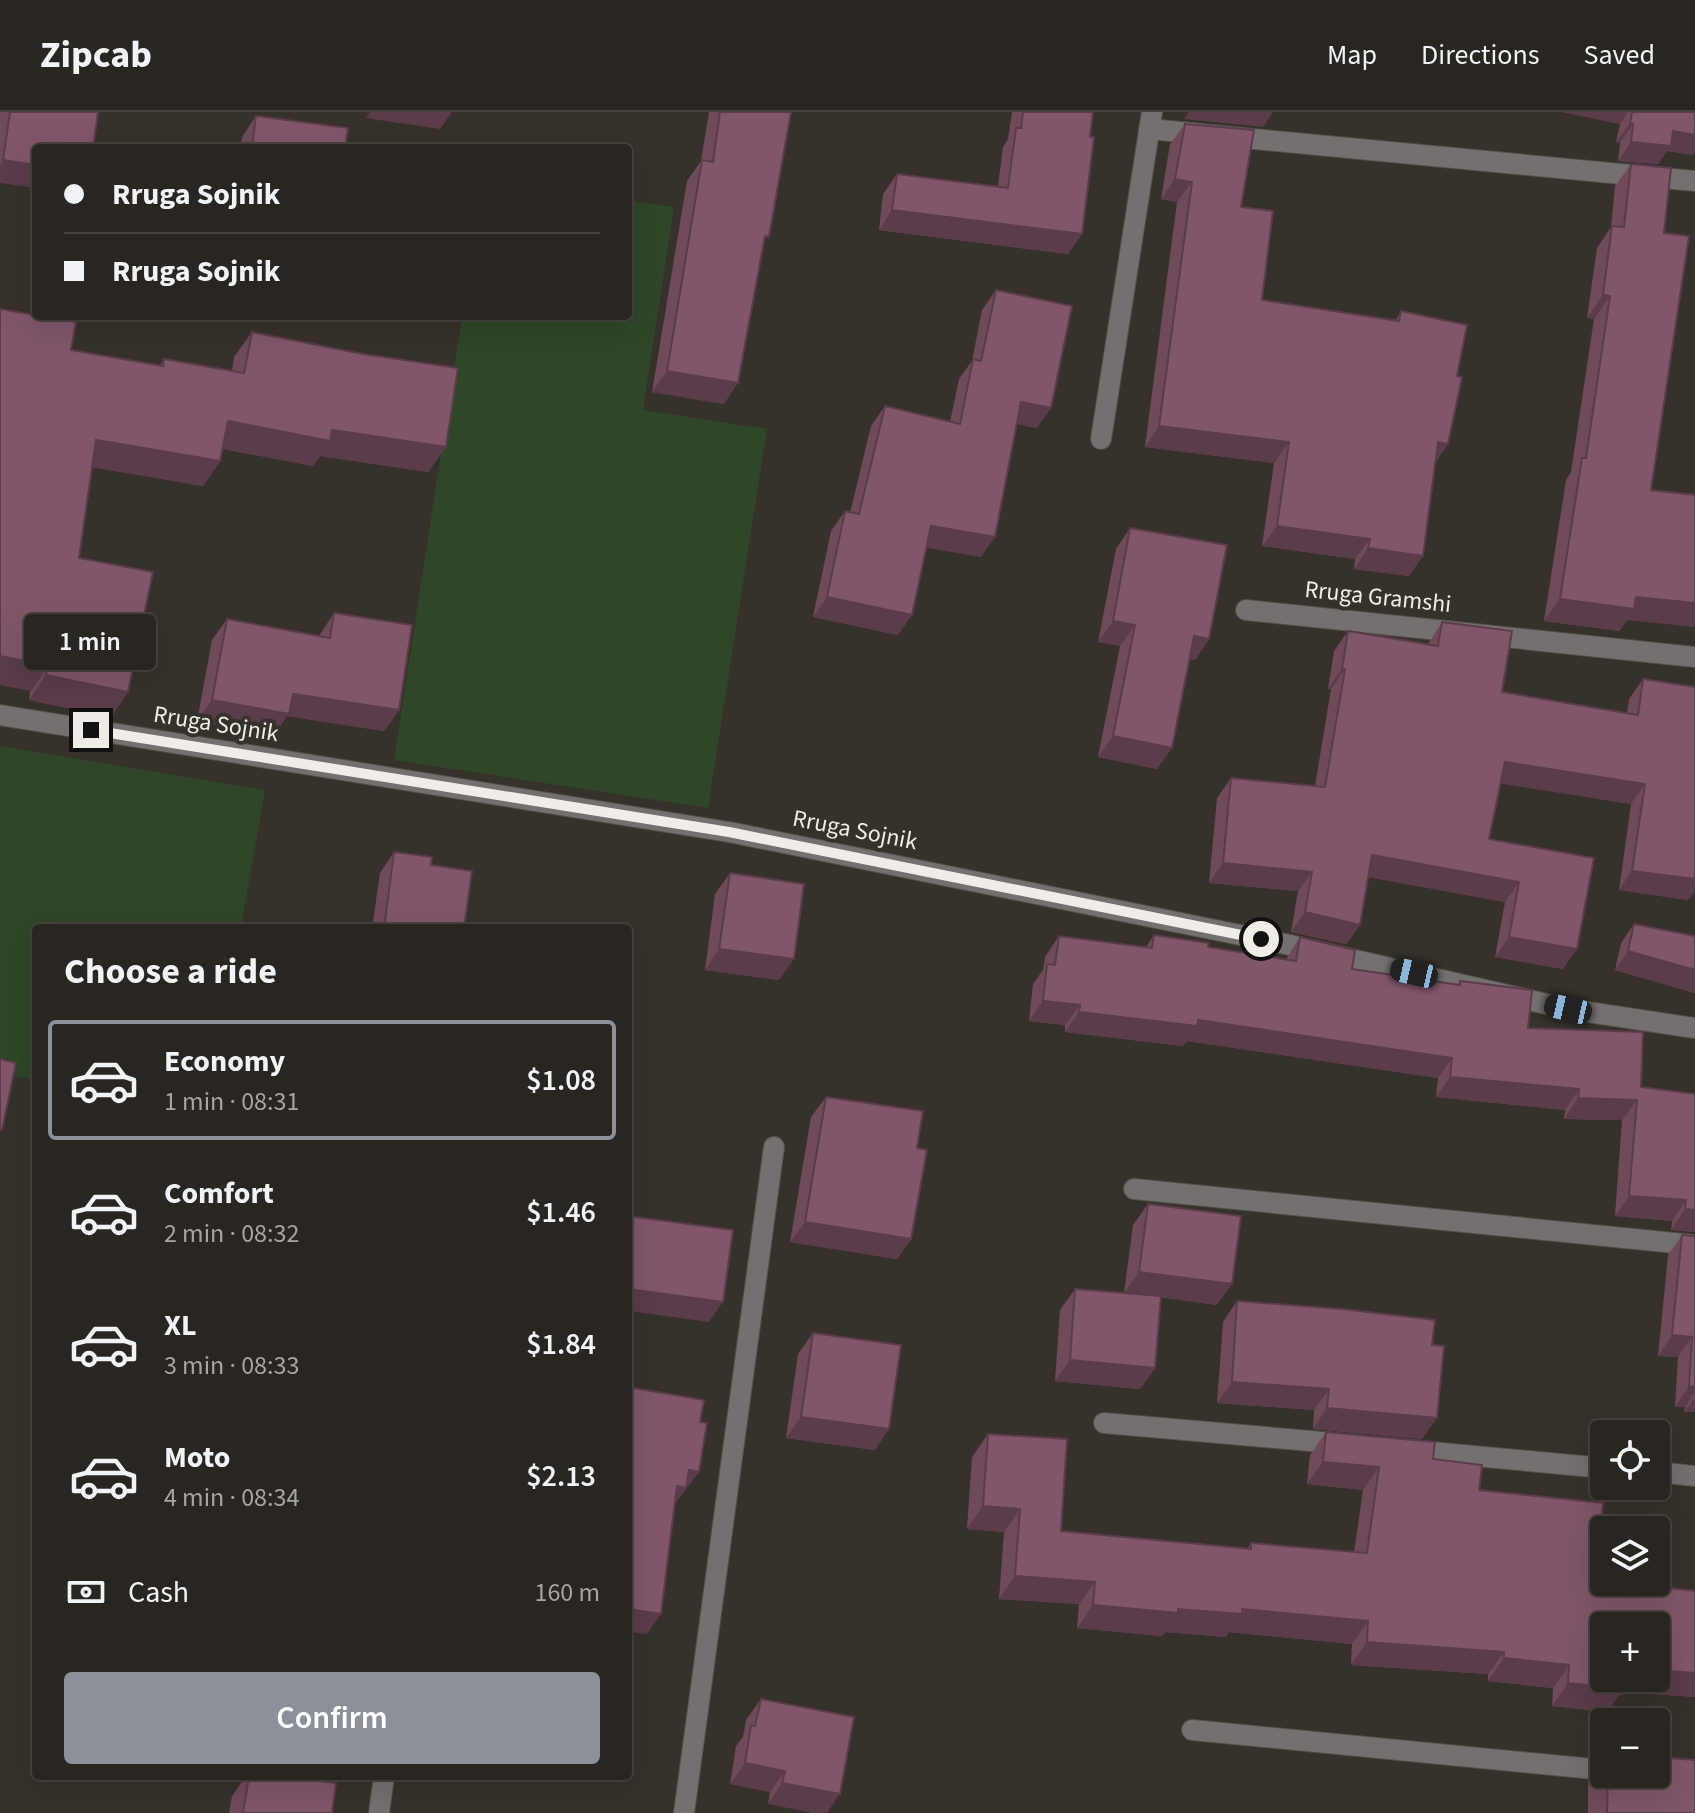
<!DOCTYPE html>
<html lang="en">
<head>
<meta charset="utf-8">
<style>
  body { margin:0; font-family:"Source Sans 3",sans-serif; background:#35312d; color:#f1f3f6; height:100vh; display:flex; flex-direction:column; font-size:30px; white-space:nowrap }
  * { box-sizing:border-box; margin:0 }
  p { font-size:26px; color:#a5a5a5 }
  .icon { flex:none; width:44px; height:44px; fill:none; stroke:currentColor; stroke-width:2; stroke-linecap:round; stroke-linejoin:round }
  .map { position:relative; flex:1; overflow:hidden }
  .drawer { position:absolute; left:32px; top:812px; width:600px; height:856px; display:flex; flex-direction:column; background:#292520; border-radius:8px; box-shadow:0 8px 32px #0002,0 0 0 2px #45423e }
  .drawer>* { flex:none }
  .banner { position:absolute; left:32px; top:32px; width:600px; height:176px; border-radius:8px; box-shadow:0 8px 32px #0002,0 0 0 2px #45423e; display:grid; align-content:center; height:176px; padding:0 32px; background:#292520 }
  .fabs { position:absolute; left:1590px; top:1308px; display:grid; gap:16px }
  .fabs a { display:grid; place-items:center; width:80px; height:80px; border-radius:8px; background:#292520; box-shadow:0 8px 32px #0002,0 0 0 2px #45423e; font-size:40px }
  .end { position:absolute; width:36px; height:36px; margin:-18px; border:10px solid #f0ece8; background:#111; box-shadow:0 0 0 4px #111 }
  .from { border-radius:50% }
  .bubble { position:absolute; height:56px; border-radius:8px; background:#292520; box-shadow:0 8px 32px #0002,0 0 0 2px #45423e; font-size:26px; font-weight:600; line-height:56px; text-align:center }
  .car { position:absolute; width:24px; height:48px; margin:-24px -12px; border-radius:10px; box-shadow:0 0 6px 2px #0007; background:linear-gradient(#222 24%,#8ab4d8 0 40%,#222 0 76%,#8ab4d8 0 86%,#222 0) }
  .banner b { display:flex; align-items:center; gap:28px; height:76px; font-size:30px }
  .banner b+b { border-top:2px solid #45423e }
  .banner i { width:20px; height:20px; background:#f1f3f6 }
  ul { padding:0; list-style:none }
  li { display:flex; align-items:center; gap:24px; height:120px; margin:0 16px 12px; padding:0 16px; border:4px solid transparent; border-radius:8px }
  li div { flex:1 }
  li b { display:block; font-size:30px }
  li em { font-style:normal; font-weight:600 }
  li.current { border-color:#8c9099 }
  li>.icon { width:72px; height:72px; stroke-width:1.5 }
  h2 { padding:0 32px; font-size:36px; line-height:96px }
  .pay { display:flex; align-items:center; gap:20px; height:88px; padding:0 32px; font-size:30px }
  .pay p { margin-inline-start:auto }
  .button { display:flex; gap:16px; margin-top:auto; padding:16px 32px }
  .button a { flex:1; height:92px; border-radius:8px; background:#8c9099; color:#fff; font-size:32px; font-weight:600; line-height:92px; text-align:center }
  header { display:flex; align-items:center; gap:48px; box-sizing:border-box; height:112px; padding:0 40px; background:#292520; border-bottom:2px solid #45423e }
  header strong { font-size:38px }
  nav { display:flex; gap:44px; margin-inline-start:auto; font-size:28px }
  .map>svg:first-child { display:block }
  .green { fill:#2f4628 }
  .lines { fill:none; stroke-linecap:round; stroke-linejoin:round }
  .service-casing { stroke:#554f49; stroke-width:22 }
  .minor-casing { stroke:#554f49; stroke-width:22 }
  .service { stroke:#757070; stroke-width:20 }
  .minor { stroke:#757070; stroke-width:20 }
  .wall { fill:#6f4a5b }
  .shaded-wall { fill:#5a3c4a }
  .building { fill:#81566a; stroke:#5a3c4a; stroke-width:2 }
  .route { stroke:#f0ece8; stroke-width:10 }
  .labels { text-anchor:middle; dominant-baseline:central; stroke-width:8; stroke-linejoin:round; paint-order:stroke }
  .street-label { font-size:24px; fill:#f0ece8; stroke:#37312b }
</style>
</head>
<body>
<header>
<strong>Zipcab</strong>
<nav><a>Map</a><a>Directions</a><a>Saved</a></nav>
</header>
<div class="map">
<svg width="1695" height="1701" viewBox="0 0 1695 1701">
  <rect width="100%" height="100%" fill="#37312b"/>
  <g class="green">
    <path d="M628,88L674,95L643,298L767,317L708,696L394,648L462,204H628Z"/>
    <path d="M0,634L265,678L241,816H36V968L0,962Z"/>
  </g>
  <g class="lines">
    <g class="service-casing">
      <g id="service">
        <path d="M1134,1077L1695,1133"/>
        <path d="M1104,1311L1345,1332"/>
        <path d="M1409,1338L1604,1356"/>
        <path d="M1656,1360L1695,1364"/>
        <path d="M1192,1618L1604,1658"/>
      </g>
    </g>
    <g class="minor-casing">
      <g id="minor">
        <path d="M1149,17L1695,69"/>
        <path d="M1101,327L1152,0"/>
        <path d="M1246,498L1695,545"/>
        <path d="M0,603L729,720L1290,833L1568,897L1695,916"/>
        <path d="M379,1701L384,1664"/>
        <path d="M684,1701L774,1035"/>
      </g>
    </g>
    <use href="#service" class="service"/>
    <use href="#minor" class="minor"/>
  </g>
  <g class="wall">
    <path d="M0,0H98L0,71Z"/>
    <path d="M709,0H791L763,134L724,292L652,280L687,69L701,49Z"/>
    <path d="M1012,0H1093L1082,122L1068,142L879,118L883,82L897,62L998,74L1003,35L1008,27Z"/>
    <path d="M1563,0H1695L1693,43L1667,39L1658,52L1618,49L1620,31L1616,30L1620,12Z"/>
    <path d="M256,4L345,36H240L242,25Z"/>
    <path d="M1185,12L1241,95L1262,188L1395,209L1401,199L1457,264L1448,332L1436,349L1409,464L1354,457L1355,447L1262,434L1274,351L1145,335L1177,90L1161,87L1170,32Z"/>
    <path d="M1631,52L1664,121L1627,508L1619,519L1544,509L1566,368L1571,360L1594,207L1587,206L1597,136L1611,115L1615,74Z"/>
    <path d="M996,178L1037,316L1017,312L981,445L927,435L898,523L813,505L831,419L845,399L850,401L871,314L885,294L950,310L959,267L972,249L982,198Z"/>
    <path d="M252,220L446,335L428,360L320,344L313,354L223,337L220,349L203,374L92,355L79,446L128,580L111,605L29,588L71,238L160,253L164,247L232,259L234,245Z"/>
    <path d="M1130,416L1209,527L1195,548L1189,547L1157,657L1098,645L1120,534L1098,530L1116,437Z"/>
    <path d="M334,501L399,598L384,619L287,604L274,623L197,609L212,528L227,507L319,524Z"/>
    <path d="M1442,510L1502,580L1627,601L1629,587L1643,567L1695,575V779L1688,788L1619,778L1631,692L1500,671L1489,727L1594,746L1563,857L1495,845L1505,790L1368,765L1360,813L1346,832L1291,820L1298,779L1209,771L1217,686L1231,666L1315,674L1331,577H1328L1334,539L1348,519L1428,532Z"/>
    <path d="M394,740L431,753L464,816H372L380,761Z"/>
    <path d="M730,761L779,868L705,858L715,782Z"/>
    <path d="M1634,812L1695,824V881L1615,858L1621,831Z"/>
    <path d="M1154,823L1208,835L1286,847L1300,825L1352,857L1457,873L1460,869L1528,916L1641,975L1695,982V1120L1671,1118L1672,1109L1615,1104L1622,1008L1564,1007L1565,998L1436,985L1438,966L1187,929L1183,934L1065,920V913L1029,909L1033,872L1043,858L1045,845L1059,824L1146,835Z"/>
    <path d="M826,985L917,1036L911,1127L897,1147L790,1130L811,1005Z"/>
    <path d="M36,1080V1102L31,1101Z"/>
    <path d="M1148,1092L1217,1193L1161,1185L1155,1256L1140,1277L1055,1269L1060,1198L1075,1177L1124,1181L1133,1113Z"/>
    <path d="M1682,1123L1695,1124V1300H1684L1685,1295H1675L1678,1245L1658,1244L1668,1143Z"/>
    <path d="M1237,1189L1422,1327L1313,1317L1314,1298L1217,1291L1223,1210Z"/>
    <path d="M813,1221L875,1338L786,1326L798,1242Z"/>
    <path d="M1326,1320L1433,1347L1479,1378L1595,1468L1695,1479V1585L1625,1580L1623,1583H1619L1607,1600L1552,1594L1553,1576L1488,1569V1562L1351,1553L1352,1532L1229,1520L1226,1525L1165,1520L1162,1524L1077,1516L1079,1492L999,1487L1004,1420L967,1417L972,1345L988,1322L1061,1419L1248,1436L1251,1431L1354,1440L1363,1378L1307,1372L1310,1343Z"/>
    <path d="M761,1587L854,1605L768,1692L770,1680L730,1672L736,1634L743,1625L746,1608Z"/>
    <path d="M1604,1647V1662H1656L1695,1701H1588V1670Z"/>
    <path d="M246,1664H320V1669L332,1701H229L232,1684Z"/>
  </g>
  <g class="shaded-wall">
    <path d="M370,0H452L440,17L366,6Z"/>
    <path d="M1189,0H1273L1263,15L1184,7Z"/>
    <path d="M1563,0H1628L1620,12Z"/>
    <path d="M1630,12H1633L1620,31L1616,30Z"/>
    <path d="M1673,19L1695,23V40L1693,43L1667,39L1658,52L1618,49L1631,30Z"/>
    <path d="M3,48L36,53V76L0,71V53Z"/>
    <path d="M1175,67L1192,70L1177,90L1161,87Z"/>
    <path d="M892,98L1082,122L1068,142L879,118Z"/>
    <path d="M1603,183L1610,184L1594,207L1587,206Z"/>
    <path d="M667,259L738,271L724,292L652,280Z"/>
    <path d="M1021,290L1051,296L1037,316L1007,310Z"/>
    <path d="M228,309L332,318L446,335L428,360L320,344L313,354L210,334Z"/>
    <path d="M1159,314L1289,330L1274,351L1145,335Z"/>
    <path d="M96,328L220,349L203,374L79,353Z"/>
    <path d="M1438,330L1448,332L1433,352Z"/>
    <path d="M931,414L995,425L981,445L917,434Z"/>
    <path d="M1277,414L1370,427L1355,447L1262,434Z"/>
    <path d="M1368,436L1423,444L1409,464L1354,457Z"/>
    <path d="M827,485L912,503L898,523L813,505Z"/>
    <path d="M1636,485L1695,491V515L1627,508L1619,519L1544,509L1560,487Z"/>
    <path d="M1113,509L1135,513L1120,534L1098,530Z"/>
    <path d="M1194,524L1209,527L1195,548L1179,545Z"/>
    <path d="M0,544L48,554L31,579L0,573Z"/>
    <path d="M1342,557H1345L1331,577H1328Z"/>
    <path d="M46,563L128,580L111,605L29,588Z"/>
    <path d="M293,582L399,598L384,619L287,604L274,623L197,609L212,588Z"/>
    <path d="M1113,624L1172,636L1157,657L1098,645Z"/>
    <path d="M1505,650L1645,672L1631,692L1491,670Z"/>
    <path d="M1372,743L1519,770L1505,790L1358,763Z"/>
    <path d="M1223,751L1312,760L1298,779L1209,771Z"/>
    <path d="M1632,759L1695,767V779L1688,788L1619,778Z"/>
    <path d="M1305,800L1360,813L1346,832L1291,820Z"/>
    <path d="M1509,825L1577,837L1563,857L1495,845Z"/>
    <path d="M719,837L794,847L779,868L705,858Z"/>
    <path d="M1628,839L1695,858V881L1615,858Z"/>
    <path d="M1043,889L1080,893L1065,913L1029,909Z"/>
    <path d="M1079,900L1198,908L1452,946L1438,966L1187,929L1183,934L1065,920Z"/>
    <path d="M1450,965L1579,977L1565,998L1436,985Z"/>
    <path d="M1578,986L1637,988L1622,1008L1564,1007Z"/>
    <path d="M1629,1084L1686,1088L1672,1109L1615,1104Z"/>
    <path d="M1685,1097L1695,1098V1120L1671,1118Z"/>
    <path d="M805,1110L911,1127L897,1147L790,1130Z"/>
    <path d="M1139,1160L1232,1172L1217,1193L1124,1181Z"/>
    <path d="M628,1177L723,1190L709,1210L628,1199Z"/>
    <path d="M1672,1223L1692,1225L1678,1245L1658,1244Z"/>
    <path d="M1070,1248L1155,1256L1140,1277L1055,1269Z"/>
    <path d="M1232,1270L1329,1277L1314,1298L1217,1291Z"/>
    <path d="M1689,1274L1695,1275V1280L1685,1295H1675Z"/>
    <path d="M1695,1285V1300H1684Z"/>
    <path d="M1327,1296L1437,1306L1422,1327L1313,1317Z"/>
    <path d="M801,1305L889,1317L875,1338L786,1326Z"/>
    <path d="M1323,1350L1379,1355L1363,1378L1307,1372Z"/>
    <path d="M689,1358L699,1360L671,1397L663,1395Z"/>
    <path d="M983,1394L1020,1397L1004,1420L967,1417Z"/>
    <path d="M1015,1464L1095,1470L1079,1492L999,1487Z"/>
    <path d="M1093,1493L1178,1497H1242L1368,1509L1352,1532L1229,1520L1226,1525L1165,1520L1162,1524L1077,1516Z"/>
    <path d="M628,1497L661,1502L647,1522L628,1520Z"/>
    <path d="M1367,1530L1504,1540L1488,1562L1351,1553Z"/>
    <path d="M1504,1546L1569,1553L1553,1576L1488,1569Z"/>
    <path d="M1656,1558L1695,1561V1585L1625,1580L1623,1583H1619L1607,1600L1552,1594L1568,1571L1620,1566H1656Z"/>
    <path d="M745,1651L785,1659L770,1680L730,1672Z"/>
    <path d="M782,1671L840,1682L827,1701H813L768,1692Z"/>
  </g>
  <g class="building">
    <path d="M10,0H98L93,36H36V53L3,48Z"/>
    <path d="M720,0H791L769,125L765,124L738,271L667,259L702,48L713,50Z"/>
    <path d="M1023,0H1093L1090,25H1094L1082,122L892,98L897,62L1008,76L1016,16H1021Z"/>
    <path d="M1632,0H1695V23L1673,19L1671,34L1631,30L1633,12H1630Z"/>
    <path d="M256,4L348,16L345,36H252Z"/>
    <path d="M1185,12L1254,18L1241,95L1273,99L1262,188L1399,209L1401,199L1467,213L1457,264L1462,265L1448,332L1438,330L1423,444L1368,436L1370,427L1277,414L1289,330L1159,314L1192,70L1175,67Z"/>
    <path d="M1631,52L1671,56L1664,121L1689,124L1651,378L1695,383V491L1636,485L1634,497L1560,487L1582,346H1586L1610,184L1603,183L1612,114L1624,115Z"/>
    <path d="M996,178L1072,194L1051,296L1021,290L995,425L931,414L912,503L827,485L845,399L859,402L885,294L960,312L973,247L981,249Z"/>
    <path d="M0,197L76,210L71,238L163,254L164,247L244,261L252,220L363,242L458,256L446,335L332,318L330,329L228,309L220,349L96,328L79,446L153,460L128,580L46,563L48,554L0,544Z"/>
    <path d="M1130,416L1227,433L1209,527L1194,524L1172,636L1113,624L1135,513L1113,509Z"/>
    <path d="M334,501L412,513L399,598L293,582L289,602L212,588L227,507L330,526Z"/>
    <path d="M1442,510L1512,519L1502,580L1638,603L1643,567L1695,575V767L1632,759L1645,672L1505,650L1489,727L1594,746L1577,837L1509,825L1519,770L1372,743L1360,813L1305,800L1312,760L1223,751L1231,666L1325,675L1345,557H1342L1348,519L1438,534Z"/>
    <path d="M394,740L432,745L431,753L472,759L464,816H384Z"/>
    <path d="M730,761L804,772L794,847L719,837Z"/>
    <path d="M1634,812L1695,824V858L1628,839Z"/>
    <path d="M1154,823L1209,831L1208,835L1296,849L1300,825L1355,838L1352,857L1460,873V869L1532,878L1528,916L1643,920L1641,975L1695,982V1098L1685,1097L1686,1088L1629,1084L1637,988L1578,986L1579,977L1450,965L1452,946L1198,908L1197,914L1079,900L1080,893L1043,889L1047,852L1055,853L1059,824L1152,836Z"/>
    <path d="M0,947L16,951L2,1018L0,1017Z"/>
    <path d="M826,985L923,999L917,1036L927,1038L911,1127L805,1110Z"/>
    <path d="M1148,1092L1241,1104L1232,1172L1139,1160Z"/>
    <path d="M628,1104L733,1118L723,1190L628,1177Z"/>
    <path d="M1682,1123L1695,1124V1275L1689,1274L1692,1225L1672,1223Z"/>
    <path d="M1075,1177L1161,1184L1155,1256L1070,1248Z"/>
    <path d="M1237,1189L1342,1197L1435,1208L1432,1233L1444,1234L1437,1306L1327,1296L1329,1277L1232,1270Z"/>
    <path d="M813,1221L901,1233L889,1317L801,1305Z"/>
    <path d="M628,1275L704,1288L700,1310L707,1311L699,1360L689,1358L686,1376L677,1374L661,1502L628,1497Z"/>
    <path d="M1326,1320L1435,1330L1433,1347L1482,1353L1479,1378L1603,1391L1595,1468L1604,1469V1470H1616L1695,1479V1561L1656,1558V1514H1604V1566H1624L1623,1577L1568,1571L1569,1553L1504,1546V1540L1367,1530L1368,1509L1242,1497V1502L1178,1497V1501L1093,1493L1095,1470L1015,1464L1020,1397L983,1394L988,1322L1067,1327L1061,1419L1251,1437V1431L1367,1441L1379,1355L1323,1350Z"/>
    <path d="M761,1587L854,1605L840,1682L782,1671L785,1659L745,1651L751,1613L755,1614Z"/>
    <path d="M1656,1645L1695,1648V1701H1607L1608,1662H1656Z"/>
    <path d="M249,1664H320V1669L336,1671L332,1701H243Z"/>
  </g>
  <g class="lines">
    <path class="route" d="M91,618L729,720L1261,827"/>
  </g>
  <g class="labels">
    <g class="street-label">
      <text transform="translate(1378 485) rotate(6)">Rruga Gramshi</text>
      <text transform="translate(216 612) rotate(9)">Rruga Sojnik</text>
      <text transform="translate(855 718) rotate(11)">Rruga Sojnik</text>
    </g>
  </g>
</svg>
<div class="fabs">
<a><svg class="icon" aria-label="locate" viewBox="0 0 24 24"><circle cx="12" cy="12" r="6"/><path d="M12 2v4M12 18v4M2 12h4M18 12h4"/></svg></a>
<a><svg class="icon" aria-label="layers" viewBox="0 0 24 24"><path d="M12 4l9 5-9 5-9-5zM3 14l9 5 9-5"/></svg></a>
<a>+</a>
<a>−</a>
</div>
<i class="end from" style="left:1261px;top:827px"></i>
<i class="end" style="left:91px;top:618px"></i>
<div class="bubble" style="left:24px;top:502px;width:132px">1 min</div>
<i class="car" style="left:1414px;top:861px;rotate:283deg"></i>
<i class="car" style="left:1568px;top:897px;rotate:283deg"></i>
<div class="banner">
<b><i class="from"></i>Rruga Sojnik</b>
<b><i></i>Rruga Sojnik</b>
</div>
<section class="drawer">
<h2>Choose a ride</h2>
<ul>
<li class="current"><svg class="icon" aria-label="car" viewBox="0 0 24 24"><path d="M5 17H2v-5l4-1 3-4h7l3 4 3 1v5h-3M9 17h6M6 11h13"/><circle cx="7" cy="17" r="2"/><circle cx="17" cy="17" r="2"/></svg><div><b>Economy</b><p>1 min · 08:31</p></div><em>$1.08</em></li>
<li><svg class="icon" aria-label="car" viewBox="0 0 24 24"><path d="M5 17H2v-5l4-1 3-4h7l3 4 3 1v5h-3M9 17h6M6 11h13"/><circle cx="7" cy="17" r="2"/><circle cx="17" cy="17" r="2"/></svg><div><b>Comfort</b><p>2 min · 08:32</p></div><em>$1.46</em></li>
<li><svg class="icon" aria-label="car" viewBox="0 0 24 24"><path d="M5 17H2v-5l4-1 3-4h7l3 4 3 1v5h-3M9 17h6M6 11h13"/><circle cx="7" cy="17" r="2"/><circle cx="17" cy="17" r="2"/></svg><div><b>XL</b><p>3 min · 08:33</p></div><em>$1.84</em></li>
<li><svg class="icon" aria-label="car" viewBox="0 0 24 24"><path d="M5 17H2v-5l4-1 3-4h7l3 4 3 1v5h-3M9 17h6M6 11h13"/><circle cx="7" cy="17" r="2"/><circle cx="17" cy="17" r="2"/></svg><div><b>Moto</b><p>4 min · 08:34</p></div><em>$2.13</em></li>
</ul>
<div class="pay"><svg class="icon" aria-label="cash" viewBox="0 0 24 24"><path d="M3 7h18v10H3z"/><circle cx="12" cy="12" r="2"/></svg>Cash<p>160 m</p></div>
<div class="button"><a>Confirm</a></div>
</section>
</div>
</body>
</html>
